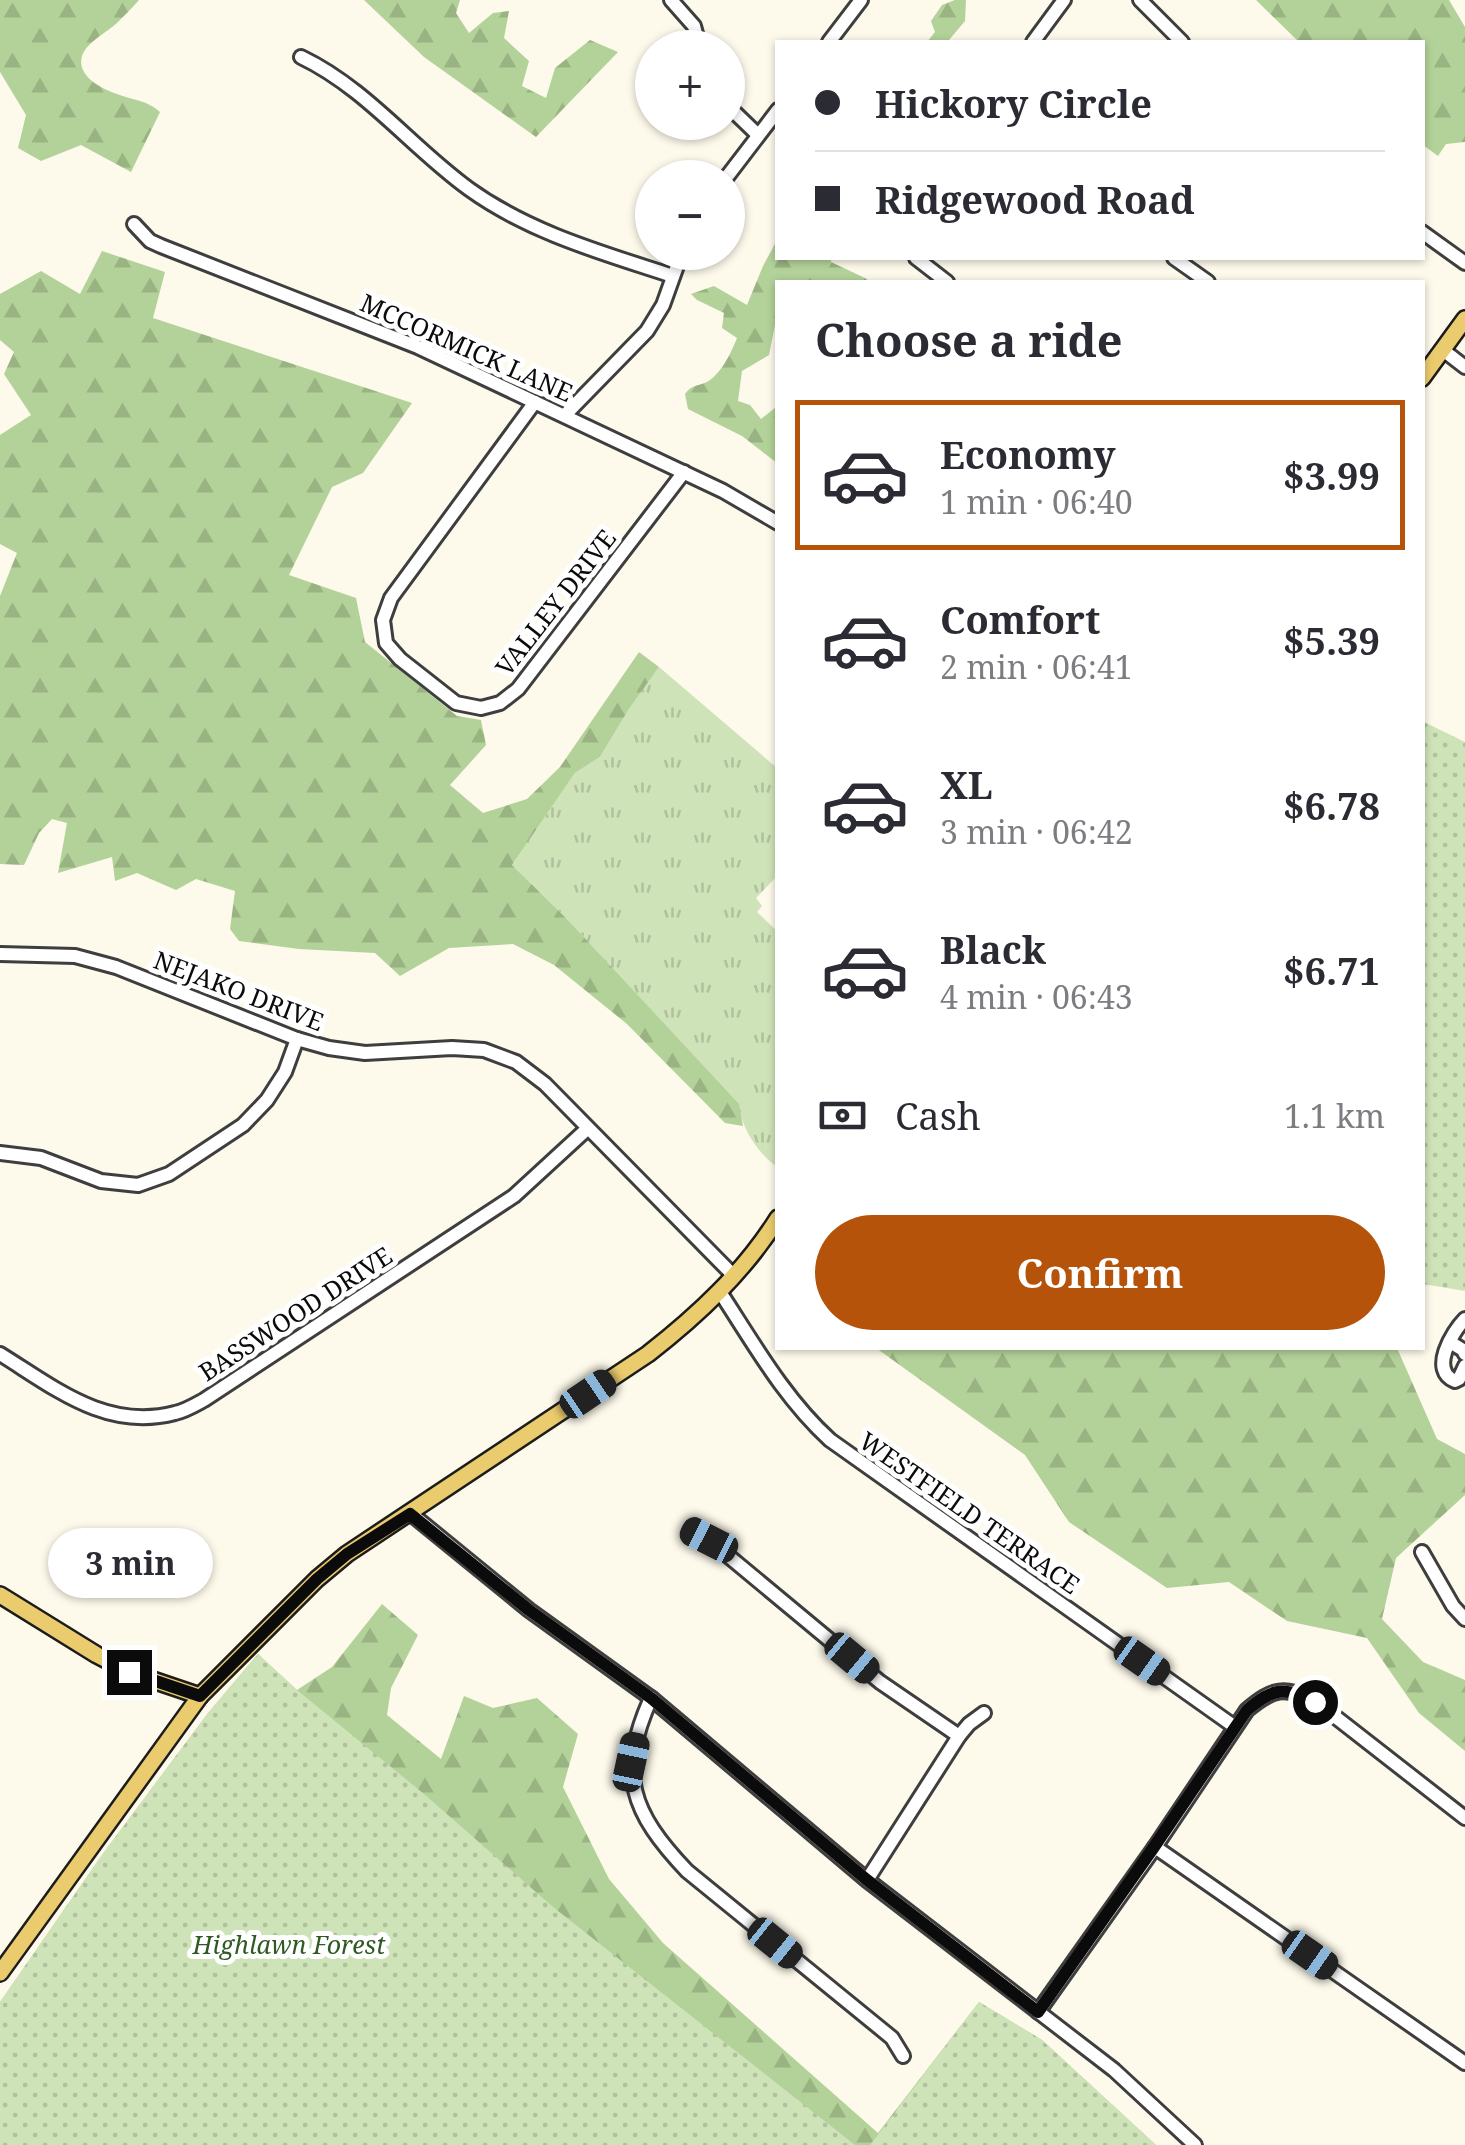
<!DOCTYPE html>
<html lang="en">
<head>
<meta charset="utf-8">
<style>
  body { margin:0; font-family:"Noto Serif",serif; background:#f7f7f7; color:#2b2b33; height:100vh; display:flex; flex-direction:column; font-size:38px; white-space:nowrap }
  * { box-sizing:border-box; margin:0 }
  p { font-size:32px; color:#7c7c81 }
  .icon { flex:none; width:55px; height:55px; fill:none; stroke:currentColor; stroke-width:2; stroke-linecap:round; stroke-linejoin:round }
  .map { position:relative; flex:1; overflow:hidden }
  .panel { position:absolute; left:775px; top:280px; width:650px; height:1070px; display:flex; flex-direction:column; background:#fff; border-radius:0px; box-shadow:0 2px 8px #0004 }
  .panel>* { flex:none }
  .banner { position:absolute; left:775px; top:40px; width:650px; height:220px; border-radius:0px; box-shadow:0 2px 8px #0004; display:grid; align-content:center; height:220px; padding:0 40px; background:#fff }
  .fabs { position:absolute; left:635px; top:30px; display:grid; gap:20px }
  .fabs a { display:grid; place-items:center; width:110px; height:110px; border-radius:50%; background:#fff; box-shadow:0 2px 8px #0004; font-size:50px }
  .end { position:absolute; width:45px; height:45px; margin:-22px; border:12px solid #0b0b0b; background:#fff; box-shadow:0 0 0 5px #fff }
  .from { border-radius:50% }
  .bubble { position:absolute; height:70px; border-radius:35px; background:#fff; box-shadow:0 2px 8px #0004; font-size:32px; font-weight:700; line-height:70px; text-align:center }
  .car { position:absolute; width:30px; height:60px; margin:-30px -15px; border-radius:12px; box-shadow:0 0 8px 2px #0007; background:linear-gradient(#222 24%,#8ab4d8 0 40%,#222 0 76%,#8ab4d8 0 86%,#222 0) }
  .banner b { display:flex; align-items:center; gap:35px; height:95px; font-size:38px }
  .banner b+b { border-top:2px solid #e1e1e2 }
  .banner i { width:25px; height:25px; background:#2b2b33 }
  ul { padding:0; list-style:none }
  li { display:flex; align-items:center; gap:30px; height:150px; margin:0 20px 15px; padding:0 20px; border:5px solid transparent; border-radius:0px }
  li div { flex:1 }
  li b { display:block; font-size:38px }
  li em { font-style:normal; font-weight:700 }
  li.current { border-color:#b45309 }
  li>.icon { width:90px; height:90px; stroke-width:1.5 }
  h2 { padding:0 40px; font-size:45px; line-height:120px }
  .pay { display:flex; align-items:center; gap:25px; height:110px; padding:0 40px; font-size:38px }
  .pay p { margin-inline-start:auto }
  .cta { display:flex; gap:20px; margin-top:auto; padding:20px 40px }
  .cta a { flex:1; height:115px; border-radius:60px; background:#b45309; color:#fff; font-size:40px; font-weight:700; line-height:115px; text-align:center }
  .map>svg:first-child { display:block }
  .grass { fill:url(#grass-tufts) }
  .forest { fill:url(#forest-firs) }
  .park { fill:url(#park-dots) }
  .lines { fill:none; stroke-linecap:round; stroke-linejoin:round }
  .minor-casing { stroke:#3e3e3e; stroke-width:18 }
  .major-casing { stroke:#1c1c1c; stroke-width:20 }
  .minor { stroke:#fff; stroke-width:12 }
  .major { stroke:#eacb6d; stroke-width:15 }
  .route { stroke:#0b0b0b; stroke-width:12 }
  .labels { text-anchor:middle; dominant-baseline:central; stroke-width:10; stroke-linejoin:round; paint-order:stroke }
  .street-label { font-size:25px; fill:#0b0b0b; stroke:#fff }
  .park-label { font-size:25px; font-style:italic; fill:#2f5b23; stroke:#fff }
</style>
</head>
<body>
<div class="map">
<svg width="1465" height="2145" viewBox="0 0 1465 2145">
  <defs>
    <pattern id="grass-tufts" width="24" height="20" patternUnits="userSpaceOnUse" patternTransform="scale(2.5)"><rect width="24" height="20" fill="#cfe3b8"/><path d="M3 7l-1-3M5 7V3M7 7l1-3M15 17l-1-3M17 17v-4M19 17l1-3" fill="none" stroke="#b0c19d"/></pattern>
    <pattern id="forest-firs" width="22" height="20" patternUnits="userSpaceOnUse" patternTransform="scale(2.5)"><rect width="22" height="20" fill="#b3d299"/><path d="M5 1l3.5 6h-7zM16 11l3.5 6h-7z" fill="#99b382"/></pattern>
    <pattern id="park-dots" width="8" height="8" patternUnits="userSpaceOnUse" patternTransform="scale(2.5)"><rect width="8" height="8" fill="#cfe3b8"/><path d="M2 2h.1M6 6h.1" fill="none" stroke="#b0c19d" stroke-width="1.8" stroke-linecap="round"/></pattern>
  </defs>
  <rect width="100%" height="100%" fill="#fdf9eb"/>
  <path class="grass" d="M659,667L777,768V876L756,898L762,906L757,912L777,931V1167C756,1151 743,1130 738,1104L567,919L512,865L575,773L600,757L629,709Z"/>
  <g class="forest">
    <path d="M0,0H139C132,8 124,16 117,23C106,33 87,42 82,56C76,76 102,89 117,94C132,100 147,100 160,112L131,172L81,145L41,161L18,148L26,115L0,72Z"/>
    <path d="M364,0H460L456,13L469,33L493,13L509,11L504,38L529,61L522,86L546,98L555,68L590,40L618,52L536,137L424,57Z"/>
    <path d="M955,0H966L965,21L949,40L953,42H927L935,32L931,21L942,5Z"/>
    <path d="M1256,0H1449L1465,27V142L1446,144L1438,156L1423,145L1422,42H1299Z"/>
    <path d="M777,240L778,258H831V262L865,278L871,282H778L777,315L769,355L742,371L738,401L750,405L761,419L776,407L777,463L742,436L688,409L685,394C693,384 696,387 707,382C721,374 731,353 737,338L722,328L724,313L697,300L691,294L714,286L747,305L763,266Z"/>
    <path d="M102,251L165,272L153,318L412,403L363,473L332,487L289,575L356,598L365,642L457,716L481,720L486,745L450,785L483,813L527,799L560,767L639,652L659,667L629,709L600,757L575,773L512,865L567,919L739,1104L743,1126L725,1123L627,1024L554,965L513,944L449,948L400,976L375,953L299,949L239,941L230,929L235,891L196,879L176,890L137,873L115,881L112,857L58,873L67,823L52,819L39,833L24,865L0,864V596L17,553L0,544V435L31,415L4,374L14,352L0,340V294L41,271L80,294Z"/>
    <path d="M876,1348H1397L1437,1439L1465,1454V1495L1396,1558L1382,1619L1423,1662L1465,1680V1751L1419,1713L1367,1638L1287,1621L1229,1582L1167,1588L1069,1522L1025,1455Z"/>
    <path d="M382,1604L418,1635L391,1688L387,1715L441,1759L464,1696L493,1708L537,1698L578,1734L563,1787L609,1879L663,1943L878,2133L979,2002L1042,2040L1156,2145H0V2002L102,1855L208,1713L258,1654L297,1690L332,1667Z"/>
  </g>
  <g class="park">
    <path d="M1422,721L1465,742V1291L1423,1284Z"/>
    <path d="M258,1654L297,1690L424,1794L553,1907L855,2145H0V2002L102,1855L208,1713Z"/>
    <path d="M979,2002L1042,2040L1156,2145H870Z"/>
  </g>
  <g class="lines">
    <g class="minor-casing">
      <g id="minor">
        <path d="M671,0L694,26L700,48"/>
        <path d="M1140,0L1182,42"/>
        <path d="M829,42L861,0"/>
        <path d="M1033,42L1064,0"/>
        <path d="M301,57C366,88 412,148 469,189C530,233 603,253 673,276"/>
        <path d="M728,106L758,135"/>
        <path d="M726,178L778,110"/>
        <path d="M134,224L150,241L161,246L418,347L723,491L778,523"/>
        <path d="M1422,232L1465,263"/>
        <path d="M916,258L947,282"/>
        <path d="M1174,258L1208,282"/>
        <path d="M1443,350L1465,367"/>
        <path d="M535,402L391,598L383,620L386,643L400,659L456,703L481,708L500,703L518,689L684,472"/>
        <path d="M565,415L647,331L663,305L682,252"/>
        <path d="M0,954L75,956L116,967L297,1039L329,1048L365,1053L452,1048L484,1050L516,1062L545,1084L734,1276"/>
        <path d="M0,1153L41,1158L101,1181L138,1185L169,1174L243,1125L267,1100L285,1072L297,1039"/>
        <path d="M720,1292C754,1344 784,1398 830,1440L1235,1727"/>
        <path d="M1465,1319C1452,1332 1429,1371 1455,1381L1459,1379L1465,1366"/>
        <path d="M1450,1342L1463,1350L1465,1354"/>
        <path d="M0,1354C55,1388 106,1431 175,1413C185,1411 195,1405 204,1400L514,1196L587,1129"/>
        <path d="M410,1513L529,1610L651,1698L867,1880L1114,2070L1195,2145"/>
        <path d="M690,1531L709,1540L880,1682L959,1736"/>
        <path d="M1422,1552L1453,1606L1465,1619"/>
        <path d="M651,1698C617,1774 631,1812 687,1871L892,2038L903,2056"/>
        <path d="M1155,1847L1465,2063"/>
        <path d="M867,1880L959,1736L969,1724L984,1713"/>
        <path d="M1038,2012L1155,1847L1247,1710C1273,1688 1284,1686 1315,1701L1465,1818"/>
      </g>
    </g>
    <g class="major-casing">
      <g id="major">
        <path d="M1422,378L1465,319"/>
        <path d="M0,1595L97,1655L129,1672L200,1696"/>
        <path d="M0,1973L200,1696L317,1579L347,1554L648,1354C698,1315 744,1272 778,1218"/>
      </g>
    </g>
    <use href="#minor" class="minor"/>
    <use href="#major" class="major"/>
  </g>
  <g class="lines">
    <path class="route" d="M129,1672L200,1696L317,1579L347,1554L410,1514L529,1610L651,1698L867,1880L1038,2012L1154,1847L1247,1710C1273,1688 1284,1686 1315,1702"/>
  </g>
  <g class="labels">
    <g class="street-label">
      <text transform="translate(467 347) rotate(24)">MCCORMICK LANE</text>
      <text transform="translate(555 602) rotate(-52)">VALLEY DRIVE</text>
      <text transform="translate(239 990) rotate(21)">NEJAKO DRIVE</text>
      <text transform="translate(295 1313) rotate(-33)">BASSWOOD DRIVE</text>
      <text transform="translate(970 1512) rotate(35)">WESTFIELD TERRACE</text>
    </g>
    <g class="park-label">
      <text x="289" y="1944">Highlawn Forest</text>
    </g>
  </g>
</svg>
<div class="fabs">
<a>+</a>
<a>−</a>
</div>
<i class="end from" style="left:1315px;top:1702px"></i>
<i class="end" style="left:129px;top:1672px"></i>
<div class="bubble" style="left:48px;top:1528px;width:165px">3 min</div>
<i class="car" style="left:588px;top:1394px;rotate:56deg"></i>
<i class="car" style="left:709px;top:1540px;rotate:297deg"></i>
<i class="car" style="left:852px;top:1658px;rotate:130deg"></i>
<i class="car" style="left:1142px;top:1661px;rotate:125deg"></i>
<i class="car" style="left:631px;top:1762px;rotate:12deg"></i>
<i class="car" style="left:775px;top:1943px;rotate:129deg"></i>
<i class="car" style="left:1310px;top:1955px;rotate:125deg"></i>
<div class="banner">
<b><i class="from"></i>Hickory Circle</b>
<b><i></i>Ridgewood Road</b>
</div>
<section class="panel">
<h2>Choose a ride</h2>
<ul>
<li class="current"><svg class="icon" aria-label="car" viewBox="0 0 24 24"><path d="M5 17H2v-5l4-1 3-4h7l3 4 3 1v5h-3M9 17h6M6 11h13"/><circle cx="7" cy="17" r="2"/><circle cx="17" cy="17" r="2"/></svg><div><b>Economy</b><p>1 min · 06:40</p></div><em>$3.99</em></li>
<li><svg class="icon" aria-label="car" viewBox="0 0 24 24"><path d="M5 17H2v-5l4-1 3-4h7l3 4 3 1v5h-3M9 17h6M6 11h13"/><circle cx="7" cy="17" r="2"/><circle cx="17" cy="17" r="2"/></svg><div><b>Comfort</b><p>2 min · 06:41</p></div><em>$5.39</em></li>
<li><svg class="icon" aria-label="car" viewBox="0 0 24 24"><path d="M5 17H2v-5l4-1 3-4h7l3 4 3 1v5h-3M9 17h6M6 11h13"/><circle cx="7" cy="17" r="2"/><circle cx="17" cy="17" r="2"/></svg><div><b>XL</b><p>3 min · 06:42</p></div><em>$6.78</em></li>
<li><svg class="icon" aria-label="car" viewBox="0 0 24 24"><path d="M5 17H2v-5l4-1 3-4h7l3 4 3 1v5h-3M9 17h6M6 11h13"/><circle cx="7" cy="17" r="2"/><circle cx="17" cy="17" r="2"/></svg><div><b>Black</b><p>4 min · 06:43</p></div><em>$6.71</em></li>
</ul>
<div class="pay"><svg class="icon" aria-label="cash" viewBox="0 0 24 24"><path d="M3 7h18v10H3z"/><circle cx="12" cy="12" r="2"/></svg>Cash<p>1.1 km</p></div>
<div class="cta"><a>Confirm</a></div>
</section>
</div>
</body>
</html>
